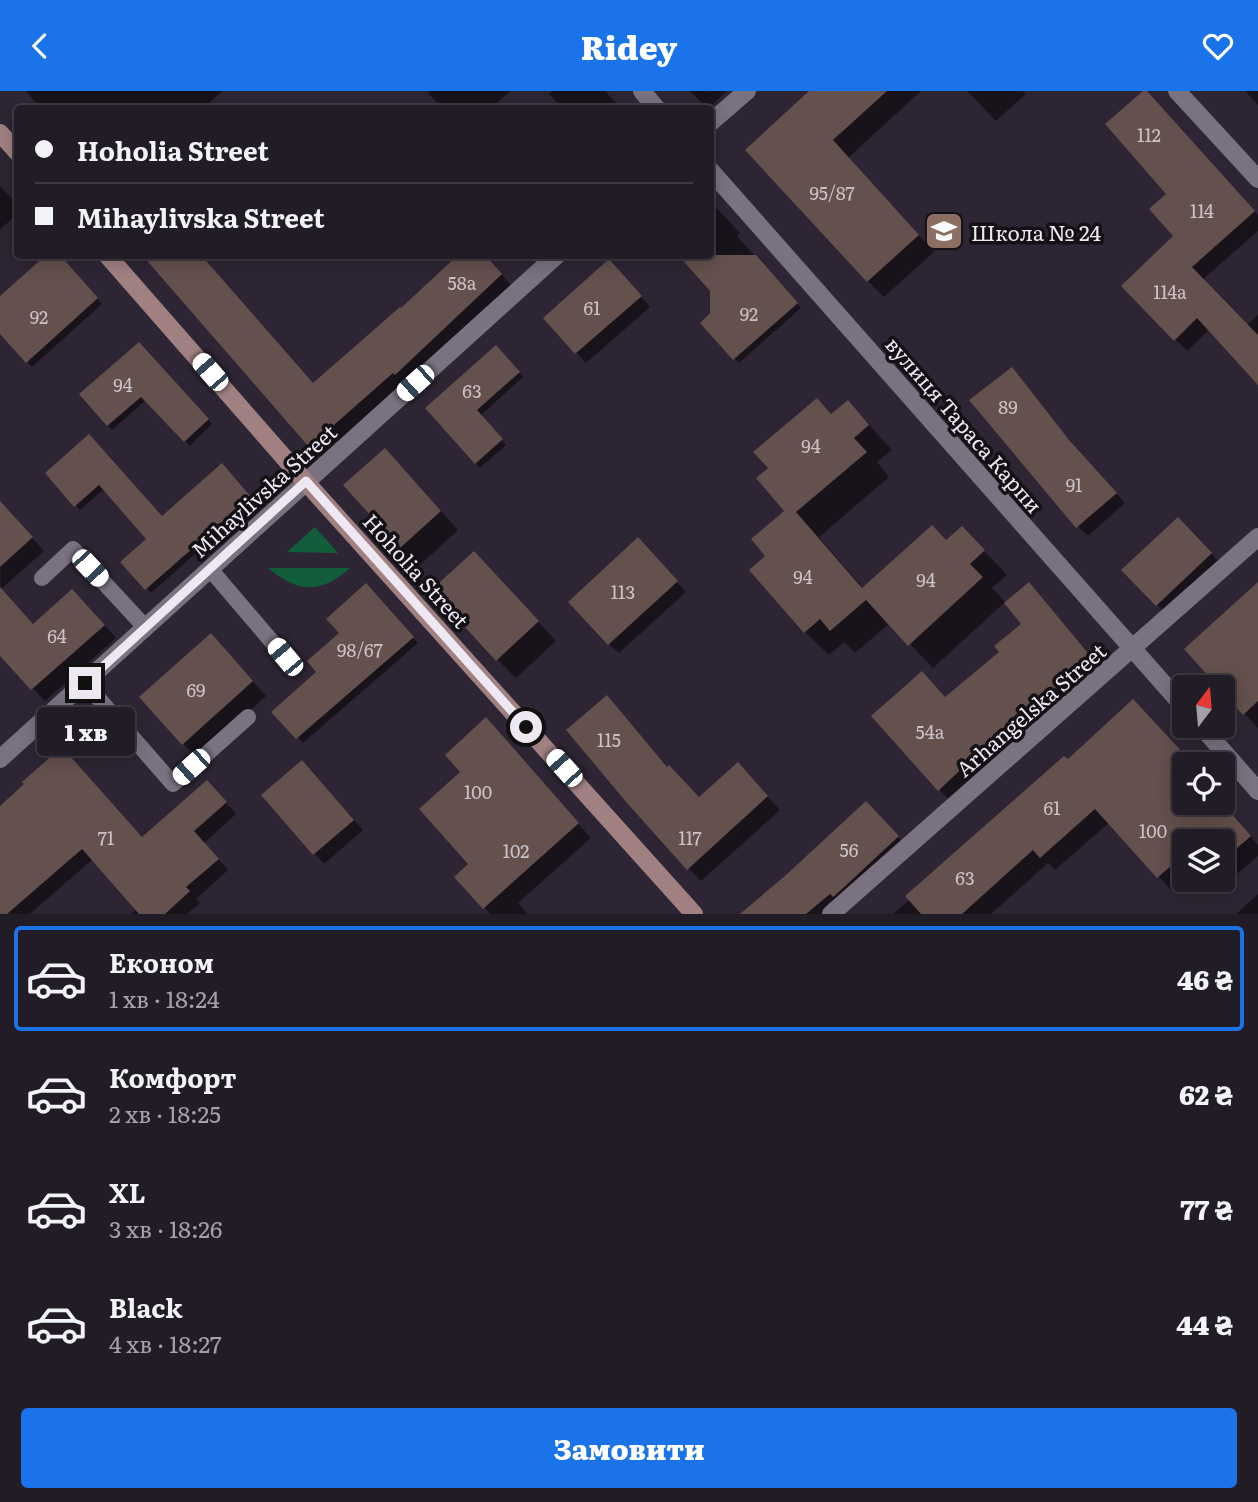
<!DOCTYPE html>
<html lang="uk">
<head>
<meta charset="utf-8">
<style>
  body { margin:0; font-family:Literata,serif; background:#2a252e; color:#f1f3f6; height:100vh; display:flex; flex-direction:column; font-size:26px; white-space:nowrap }
  * { box-sizing:border-box; margin:0 }
  p { font-size:23px; color:#a2a1a7 }
  .icon { flex:none; width:38px; height:38px; fill:none; stroke:currentColor; stroke-width:2; stroke-linecap:round; stroke-linejoin:round }
  .map { position:relative; height:823px; overflow:hidden }
  .side { display:flex; flex-direction:column; background:#221c26; flex:1 }
  .side>* { flex:none }
  .guide { position:absolute; left:14px; top:14px; width:700px; height:154px; border-radius:7px; box-shadow:0 4px 18px #0003,0 0 0 2px #3f3a43; display:grid; align-content:center; height:154px; padding:0 21px; background:#221c26 }
  .needle { width:46px; rotate:16deg }
  .buttons { position:absolute; left:1172px; top:584px; display:grid; gap:14px }
  .buttons a { display:grid; place-items:center; width:63px; height:63px; border-radius:7px; background:#221c26; box-shadow:0 4px 18px #0003,0 0 0 2px #3f3a43; font-size:35px }
  .end { position:absolute; width:32px; height:32px; margin:-16px; border:9px solid #ede8f2; background:#111; box-shadow:0 0 0 4px #111 }
  .from { border-radius:50% }
  .bubble { position:absolute; height:49px; border-radius:7px; background:#221c26; box-shadow:0 4px 18px #0003,0 0 0 2px #3f3a43; font-size:23px; font-weight:800; line-height:49px; text-align:center }
  .car { position:absolute; width:21px; height:42px; margin:-21px -10px; border-radius:9px; box-shadow:0 0 5px 2px #0007; background:linear-gradient(#fff 24%,#345 0 40%,#fff 0 76%,#345 0 86%,#fff 0) }
  .guide b { display:flex; align-items:center; gap:24px; height:66px; font-size:26px }
  .guide b+b { border-top:2px solid #3f3a43 }
  .guide i { width:18px; height:18px; background:#f1f3f6 }
  ul { padding:12px 0 0; list-style:none }
  li { display:flex; align-items:center; gap:21px; height:105px; margin:0 14px 10px; padding:0 7px; border:4px solid transparent; border-radius:7px }
  li div { flex:1 }
  li b { display:block; font-size:26px }
  li em { font-style:normal; font-weight:800 }
  li.selected { border-color:#1a73e8 }
  li>.icon { width:63px; height:63px; stroke-width:1.5 }
  .primary-button { display:flex; gap:14px; margin-top:auto; padding:14px 21px }
  .primary-button a { flex:1; height:80px; border-radius:7px; background:#1a73e8; color:#fff; font-size:28px; font-weight:800; line-height:80px; text-align:center }
  header { display:flex; justify-content:space-between; align-items:center; height:91px; padding:0 21px; background:#1a73e8; color:#fff; font-size:32px; font-weight:800 }
  .map>svg:first-child { display:block }
  .green { fill:#125e3b }
  .shadow { fill:#0007 }
  .building { fill:#64504c }
  .lines { fill:none; stroke-linecap:round; stroke-linejoin:round }
  .service { stroke:#7a7181; stroke-width:16 }
  .minor { stroke:#7a7181; stroke-width:18 }
  .tertiary { stroke:#7a7181; stroke-width:18 }
  .secondary { stroke:#a18081; stroke-width:18 }
  .route { stroke:#ede8f2; stroke-width:9 }
  .labels { text-anchor:middle; dominant-baseline:central; stroke-width:7; stroke-linejoin:round; paint-order:stroke }
  .number-label { font-size:18px; fill:#cbc2c8 }
  .poi-label { font-size:21px; fill:#ede8f2; stroke:#131016; text-anchor:start }
  .street-label { font-size:21px; fill:#ede8f2; stroke:#131016 }
</style>
</head>
<body>
<header><svg class="icon" aria-label="back" viewBox="0 0 24 24"><path d="M15 5l-7 7 7 7"/></svg>Ridey<svg class="icon" aria-label="heart" viewBox="0 0 24 24"><path d="M12 20l-8-8c-3-5 5-10 8-4 3-6 11-1 8 4z"/></svg></header>
<div class="map">
<svg width="1258" height="823" viewBox="0 0 1258 823">
  <rect width="100%" height="100%" fill="#2d2533"/>
  <g class="green">
    <path d="M315,436L338,462L287,461Z"/>
    <path d="M268,477H350C321,503 298,502 268,477Z"/>
  </g>
  <g class="shadow">
    <path d="M26,0H222L203,18H41Z"/>
    <path d="M427,0H510L490,18H442Z"/>
    <path d="M552,0H605L621,18H563L549,3Z"/>
    <path d="M690,0H727L708,18Z"/>
    <path d="M812,0H921L848,67L934,161L884,206L868,190Z"/>
    <path d="M967,0H1023L1026,3L996,30Z"/>
    <path d="M1245,0H1258V14Z"/>
    <path d="M1157,12L1258,124V140L1202,189L1247,234L1258,224V291L1210,238L1187,260L1123,195L1176,145Z"/>
    <path d="M0,95L18,114V123L0,138Z"/>
    <path d="M710,110L740,142L737,145L801,217L739,272L702,232L724,213L710,164Z"/>
    <path d="M59,164L102,213L32,276L0,241V208Z"/>
    <path d="M483,164L518,201L327,372L310,355L314,293Z"/>
    <path d="M619,180L650,216L586,272L545,227Z"/>
    <path d="M139,253L212,333L190,355L146,309L112,339L81,303Z"/>
    <path d="M496,257L523,286L480,325L506,354L480,377L427,318Z"/>
    <path d="M1012,278L1080,362L1125,412L1088,445L1078,435Z"/>
    <path d="M817,309L832,324L848,311L892,359L877,371L889,386L819,446L864,498L946,451L962,437L1007,484L992,497L1006,512L1029,494L1105,582L953,713L939,698L946,608L1002,561L1023,533L1005,511L933,577L890,532L855,562L844,551L829,564L805,541L767,465L786,420L770,378Z"/>
    <path d="M89,346L163,427L226,379L254,411L151,502L123,471L149,448L104,398L80,419L47,383Z"/>
    <path d="M403,378L458,439L420,474L402,456Z"/>
    <path d="M0,424L18,431L44,460L1,498L33,534L85,512L116,547L45,610L1,564Z"/>
    <path d="M1188,438L1221,473L1167,524L1124,479Z"/>
    <path d="M648,458L686,501L619,562L609,553Z"/>
    <path d="M492,481L556,550L516,587L497,568Z"/>
    <path d="M1258,495V637L1223,599Z"/>
    <path d="M371,500L418,552L303,652L274,621L319,581L341,542Z"/>
    <path d="M225,559L266,605L198,667L183,653Z"/>
    <path d="M607,607L668,677L699,708L750,686L780,719L701,790L688,777Z"/>
    <path d="M499,642L591,747L518,812L528,823H490L456,786L471,773L463,682Z"/>
    <path d="M1176,659L1189,674H1185V712H1222L1258,754V765L1225,793L1221,789H1223V751H1185V789L1172,800L1110,731L1055,779L1048,772L991,823H893L1068,671Z"/>
    <path d="M312,681L363,739L324,773L264,704Z"/>
    <path d="M217,702L236,723L204,752L228,779L196,808L200,812L187,823H131L137,818L93,768L30,823H5L0,818V717L142,748Z"/>
    <path d="M866,712L907,756L827,823H742L787,786Z"/>
    <path d="M1258,803V823H1236Z"/>
  </g>
  <g class="building">
    <path d="M809,0H887L833,49L919,144L867,191L745,59Z"/>
    <path d="M1143,0H1147L1255,120L1192,176L1258,244V294L1197,227L1174,250L1121,195L1173,145L1149,118L1166,103L1105,33Z"/>
    <path d="M46,164H60L98,207L26,272L0,243V205Z"/>
    <path d="M142,164H201L313,292L400,216L401,217L458,164H485L502,183L395,284L393,282L309,356Z"/>
    <path d="M678,164H756L798,212L733,269L700,232L710,222V200Z"/>
    <path d="M609,168L642,205L575,263L543,227Z"/>
    <path d="M139,251L209,328L184,351L141,306L107,335L79,303Z"/>
    <path d="M496,254L520,281L477,319L503,348L475,373L425,317Z"/>
    <path d="M1012,276L1070,350L1117,402L1076,437L969,309Z"/>
    <path d="M817,307L831,323L848,309L869,334L854,347L867,361L796,421L862,497L932,434L946,449L962,435L985,459L970,473L983,486L908,555L866,509L830,540L820,528L804,542L749,479L765,465L751,448L784,420L756,387L768,377L753,361Z"/>
    <path d="M89,343L162,425L222,372L251,406L145,499L120,471L146,448L99,394L74,416L45,382Z"/>
    <path d="M385,357L441,420L400,457L343,394Z"/>
    <path d="M0,410L33,446L0,476Z"/>
    <path d="M1178,426L1212,462L1156,515L1121,479Z"/>
    <path d="M638,446L678,490L608,554L568,511Z"/>
    <path d="M474,460L539,530L496,570L431,499Z"/>
    <path d="M1029,491L1092,567L987,654L938,700L871,625L922,580L945,606L999,561L994,555L1021,533L1004,512Z"/>
    <path d="M1258,491V610L1243,624L1223,602V597H1219L1184,558Z"/>
    <path d="M366,492L414,546L296,648L271,621L316,581L307,570L339,542L326,528Z"/>
    <path d="M0,496L33,533L72,498L105,534L31,599L0,565Z"/>
    <path d="M211,542L253,590L182,654L139,606Z"/>
    <path d="M607,604L667,676L669,674L699,706L738,671L768,705L687,779L627,712L566,639Z"/>
    <path d="M1133,608L1185,664V712H1222L1251,745L1223,769V751H1185V763L1157,787L1095,718L1040,767L1033,759L962,823H921L905,805L1064,665L1068,668Z"/>
    <path d="M486,626L579,732L483,818L454,786L468,773L419,718L460,681L445,664Z"/>
    <path d="M62,656L142,746L207,689L227,711L194,740L219,768L186,796L190,800L165,823H139L82,758L7,823H0V715L24,693L22,691Z"/>
    <path d="M302,669L354,729L313,764L261,704Z"/>
    <path d="M866,710L899,745L842,798L833,806L830,803L806,823H740L786,784Z"/>
  </g>
  <g class="lines">
    <g class="service">
      <path d="M210,478L285,566"/>
      <path d="M42,487L73,458L145,536"/>
      <path d="M85,592L173,693L248,626"/>
    </g>
    <g class="minor">
      <path d="M642,0L657,18"/>
      <path d="M1177,0L1258,88"/>
      <path d="M710,79L1185,617"/>
      <path d="M1201,635L1258,700"/>
    </g>
    <g class="tertiary">
      <path d="M710,32L747,0"/>
      <path d="M0,668L557,164"/>
      <path d="M831,823L1258,446"/>
    </g>
    <g class="secondary">
      <path d="M0,42L18,62"/>
      <path d="M107,164L295,379L694,823"/>
    </g>
  </g>
  <g class="lines">
    <path class="route" d="M85,592L306,390L526,636"/>
  </g>
  <defs>
    <g id="school-square" transform="scale(2.0125)"><rect x="-9" y="-9" width="18" height="18" rx="4" fill="#8d6e63" stroke="#131016"/><path d="M0-5L7-2L0 1L-7-2ZM-4 1L0 2.5L4 1V4Q0 6-4 4Z" fill="#fff"/></g>
  </defs>
  <g fill-rule="evenodd">
    <use href="#school-square" x="944" y="140"/>
  </g>
  <g class="labels">
    <g class="number-label">
      <text x="1149" y="43">112</text>
      <text x="832" y="101">95/87</text>
      <text x="1202" y="119">114</text>
      <text x="462" y="191">58а</text>
      <text x="1170" y="200">114а</text>
      <text x="592" y="216">61</text>
      <text x="749" y="222">92</text>
      <text x="39" y="225">92</text>
      <text x="123" y="293">94</text>
      <text x="472" y="299">63</text>
      <text x="1008" y="315">89</text>
      <text x="811" y="354">94</text>
      <text x="1074" y="393">91</text>
      <text x="803" y="485">94</text>
      <text x="926" y="488">94</text>
      <text x="623" y="500">113</text>
      <text x="57" y="544">64</text>
      <text x="360" y="558">98/67</text>
      <text x="196" y="598">69</text>
      <text x="930" y="640">54а</text>
      <text x="609" y="648">115</text>
      <text x="478" y="700">100</text>
      <text x="1052" y="716">61</text>
      <text x="1153" y="739">100</text>
      <text x="106" y="746">71</text>
      <text x="690" y="746">117</text>
      <text x="849" y="758">56</text>
      <text x="516" y="759">102</text>
      <text x="965" y="786">63</text>
    </g>
    <g class="poi-label">
      <text x="971" y="140">Школа № 24</text>
    </g>
    <g class="street-label">
      <text transform="translate(965 333) rotate(49)">вулиця Тараса Карпи</text>
      <text transform="translate(263 399) rotate(-42)">Mihaylivska Street</text>
      <text transform="translate(417 479) rotate(48)">Hoholia Street</text>
      <text transform="translate(1030 618) rotate(-41)">Arhangelska Street</text>
    </g>
  </g>
</svg>
<div class="buttons">
<a><svg class="needle" viewBox="-14 -14 28 28"><path d="M0-13l5 13h-10z" fill="#e53935"/><path d="M0 13l5-13h-10z" fill="#a2a1a7"/></svg></a>
<a><svg class="icon" aria-label="locate" viewBox="0 0 24 24"><circle cx="12" cy="12" r="6"/><path d="M12 2v4M12 18v4M2 12h4M18 12h4"/></svg></a>
<a><svg class="icon" aria-label="layers" viewBox="0 0 24 24"><path d="M12 4l9 5-9 5-9-5zM3 14l9 5 9-5"/></svg></a>
</div>
<i class="end from" style="left:526px;top:636px"></i>
<i class="end" style="left:85px;top:592px"></i>
<div class="bubble" style="left:37px;top:616px;width:98px">1 хв</div>
<i class="car" style="left:210px;top:281px;rotate:319deg"></i>
<i class="car" style="left:415px;top:292px;rotate:228deg"></i>
<i class="car" style="left:90px;top:477px;rotate:137deg"></i>
<i class="car" style="left:285px;top:566px;rotate:320deg"></i>
<i class="car" style="left:191px;top:676px;rotate:228deg"></i>
<i class="car" style="left:564px;top:677px;rotate:318deg"></i>
<div class="guide">
<b><i class="from"></i>Hoholia Street</b>
<b><i></i>Mihaylivska Street</b>
</div>
</div>
<section class="side">
<ul>
<li class="selected"><svg class="icon" aria-label="car" viewBox="0 0 24 24"><path d="M5 17H2v-5l4-1 3-4h7l3 4 3 1v5h-3M9 17h6M6 11h13"/><circle cx="7" cy="17" r="2"/><circle cx="17" cy="17" r="2"/></svg><div><b>Економ</b><p>1 хв · 18:24</p></div><em>46 ₴</em></li>
<li><svg class="icon" aria-label="car" viewBox="0 0 24 24"><path d="M5 17H2v-5l4-1 3-4h7l3 4 3 1v5h-3M9 17h6M6 11h13"/><circle cx="7" cy="17" r="2"/><circle cx="17" cy="17" r="2"/></svg><div><b>Комфорт</b><p>2 хв · 18:25</p></div><em>62 ₴</em></li>
<li><svg class="icon" aria-label="car" viewBox="0 0 24 24"><path d="M5 17H2v-5l4-1 3-4h7l3 4 3 1v5h-3M9 17h6M6 11h13"/><circle cx="7" cy="17" r="2"/><circle cx="17" cy="17" r="2"/></svg><div><b>XL</b><p>3 хв · 18:26</p></div><em>77 ₴</em></li>
<li><svg class="icon" aria-label="car" viewBox="0 0 24 24"><path d="M5 17H2v-5l4-1 3-4h7l3 4 3 1v5h-3M9 17h6M6 11h13"/><circle cx="7" cy="17" r="2"/><circle cx="17" cy="17" r="2"/></svg><div><b>Black</b><p>4 хв · 18:27</p></div><em>44 ₴</em></li>
</ul>
<div class="primary-button"><a>Замовити</a></div>
</section>
</body>
</html>
